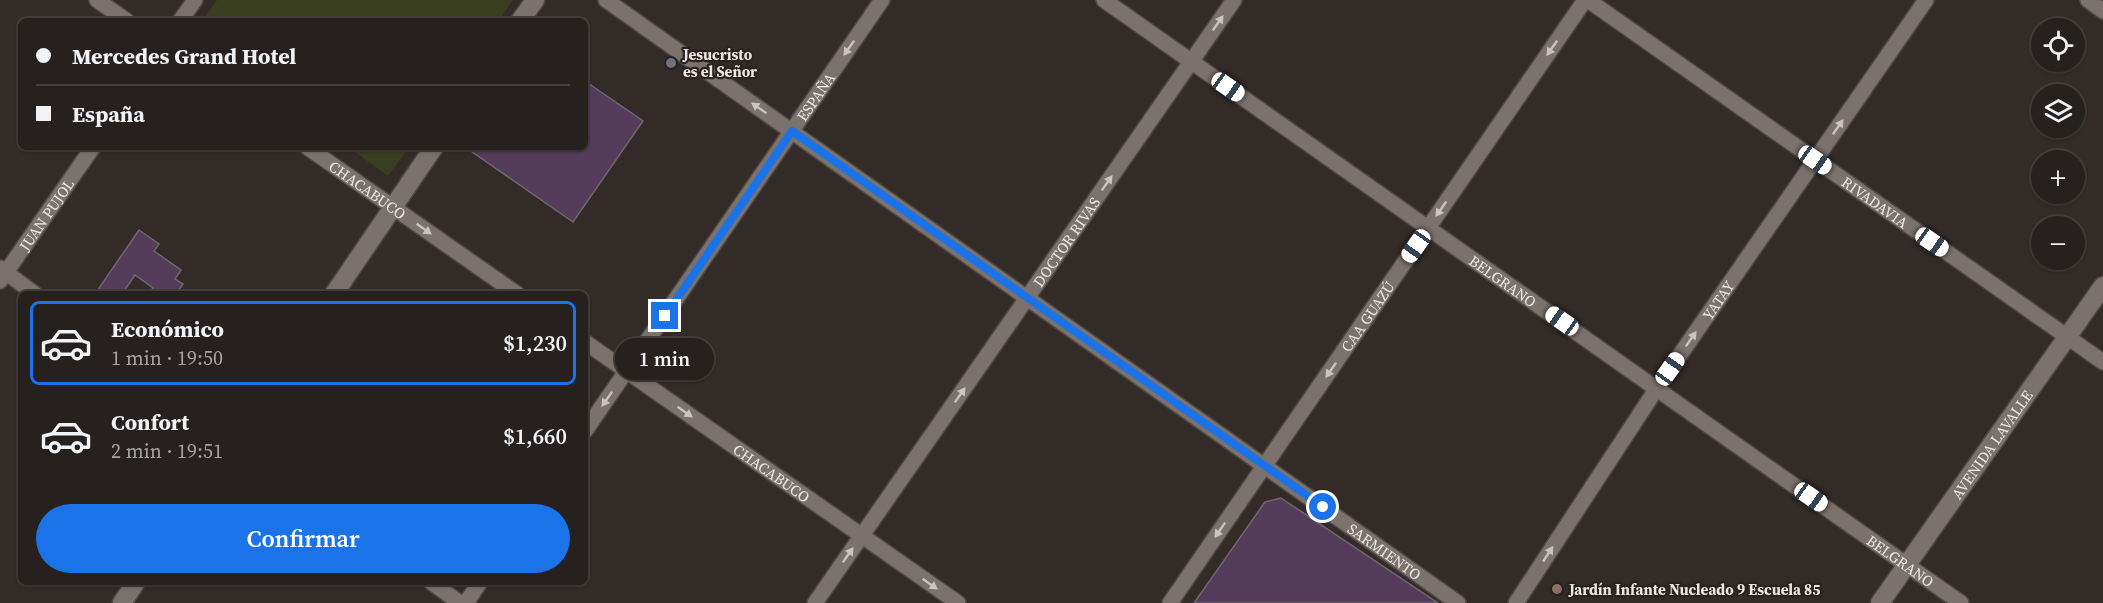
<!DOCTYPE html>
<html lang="es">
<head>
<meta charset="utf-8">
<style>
  body { margin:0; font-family:"Source Serif 4",serif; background:#322d2b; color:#f1f3f6; height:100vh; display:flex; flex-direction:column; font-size:22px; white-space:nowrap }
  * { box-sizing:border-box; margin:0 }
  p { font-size:20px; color:#a4a3a4 }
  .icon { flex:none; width:33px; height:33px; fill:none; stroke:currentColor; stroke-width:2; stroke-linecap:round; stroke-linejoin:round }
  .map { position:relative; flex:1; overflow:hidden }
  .details { position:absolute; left:18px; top:291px; width:570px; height:294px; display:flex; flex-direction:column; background:#26201e; border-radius:9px; box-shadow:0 2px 4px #0004,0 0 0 2px #423e3c }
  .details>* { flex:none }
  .guide { position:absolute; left:18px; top:18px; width:570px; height:132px; border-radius:9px; box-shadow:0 2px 4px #0004,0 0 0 2px #423e3c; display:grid; align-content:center; height:132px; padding:0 18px; background:#26201e }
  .fabs { position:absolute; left:2031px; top:18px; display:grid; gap:12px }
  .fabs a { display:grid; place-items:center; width:54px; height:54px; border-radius:50%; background:#26201e; box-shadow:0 2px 4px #0004,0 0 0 2px #423e3c; font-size:30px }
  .end { position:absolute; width:27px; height:27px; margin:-14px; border:8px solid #1a73e8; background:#fff; box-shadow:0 0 0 3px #fff }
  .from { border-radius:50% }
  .bubble { position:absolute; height:42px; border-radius:21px; background:#26201e; box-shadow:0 2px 4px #0004,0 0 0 2px #423e3c; font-size:20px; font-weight:600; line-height:42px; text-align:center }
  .car { position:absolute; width:18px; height:36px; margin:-18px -9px; border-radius:8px; box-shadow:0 0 4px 2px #0007; background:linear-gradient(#fff 24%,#345 0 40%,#fff 0 76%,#345 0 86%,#fff 0) }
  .guide b { display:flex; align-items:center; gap:21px; height:57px; font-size:22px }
  .guide b+b { border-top:2px solid #423e3c }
  .guide i { width:15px; height:15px; background:#f1f3f6 }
  ul { padding:10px 0 0; list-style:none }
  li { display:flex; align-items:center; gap:18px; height:84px; margin:0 12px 9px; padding:0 6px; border:3px solid transparent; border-radius:9px }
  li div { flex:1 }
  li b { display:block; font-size:22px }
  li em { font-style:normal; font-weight:600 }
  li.current { border-color:#1a73e8 }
  li>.icon { width:54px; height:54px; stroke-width:1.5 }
  .action { display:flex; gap:12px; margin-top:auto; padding:12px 18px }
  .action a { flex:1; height:69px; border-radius:36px; background:#1a73e8; color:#fff; font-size:24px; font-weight:600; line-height:69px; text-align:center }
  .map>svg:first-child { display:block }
  .green { fill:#383e1f }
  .building { fill:#563c5b; stroke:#6d676e; stroke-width:1.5 }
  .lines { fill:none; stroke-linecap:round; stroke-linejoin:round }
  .minor-casing { stroke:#4d4744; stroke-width:18 }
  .tertiary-casing { stroke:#4d4744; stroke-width:21 }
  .minor { stroke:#7b726e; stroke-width:15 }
  .tertiary { stroke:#7b726e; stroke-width:18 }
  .oneway { fill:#cac4c1 }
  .route { stroke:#1a73e8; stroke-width:8 }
  .worship-dot { fill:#6b7280; stroke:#29221f; stroke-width:2 }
  .education-dot { fill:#8d6e63; stroke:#29221f; stroke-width:2 }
  .labels { text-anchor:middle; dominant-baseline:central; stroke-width:4.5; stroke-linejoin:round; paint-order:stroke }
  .poi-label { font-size:15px; font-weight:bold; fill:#ece7e5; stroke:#29221f; text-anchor:start }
  .street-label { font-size:15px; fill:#ece7e5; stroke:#29221f }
</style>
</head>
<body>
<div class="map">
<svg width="2103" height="603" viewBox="0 0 2103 603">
  <rect width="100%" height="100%" fill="#332b28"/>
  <g class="green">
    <path d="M217,0H513L498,21H202Z"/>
    <path d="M348,147H409L388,176Z"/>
  </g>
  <g class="building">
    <path d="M585,81L643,121L573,222L465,147H585Z"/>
    <path d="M139,230L159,244L154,251L181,270L175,279L183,284L176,294H149L153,288L135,275L122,294H95Z"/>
    <path d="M1281,498L1438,603H1194L1265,502Z"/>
  </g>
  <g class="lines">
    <g class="minor-casing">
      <g id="minor">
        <path d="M97,0L127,21"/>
        <path id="s1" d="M606,0L1458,603"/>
        <path id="s2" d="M1104,0L1961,603"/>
        <path id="s3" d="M1588,0L2103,362"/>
        <path d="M2088,0L2103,11"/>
        <path d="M180,21L195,0"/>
        <path id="s4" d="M307,147L517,294"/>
        <path d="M0,268L35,294"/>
        <path id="s5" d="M0,281L93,147"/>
        <path id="s6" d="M585,342L958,603"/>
        <path id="s7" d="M585,431L882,0"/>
        <path d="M431,582L460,603"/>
        <path d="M466,603L480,582"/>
        <path id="s8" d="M815,603L1234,0"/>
        <path id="s9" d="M1170,603L1585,0"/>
        <path id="s10" d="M1516,603L1657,388L1926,0"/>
      </g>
    </g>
    <g class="tertiary-casing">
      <g id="tertiary">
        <path d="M520,21L535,0"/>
        <path d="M334,294L434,147"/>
        <path d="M122,603L136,582"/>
        <path id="s11" d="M1880,603L2103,286"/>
      </g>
    </g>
    <use href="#minor" class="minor"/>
    <use href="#tertiary" class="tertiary"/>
  </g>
  <defs><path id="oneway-solid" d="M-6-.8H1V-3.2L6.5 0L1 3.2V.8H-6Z" transform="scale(1.5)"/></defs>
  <g class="oneway">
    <use href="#oneway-solid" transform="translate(1218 23) rotate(-55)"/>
    <use href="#oneway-solid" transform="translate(849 48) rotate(125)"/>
    <use href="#oneway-solid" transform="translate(1552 48) rotate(125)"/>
    <use href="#oneway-solid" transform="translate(759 108) rotate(-145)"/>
    <use href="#oneway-solid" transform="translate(1838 127) rotate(-55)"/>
    <use href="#oneway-solid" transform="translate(1107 183) rotate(-55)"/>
    <use href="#oneway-solid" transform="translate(1441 209) rotate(125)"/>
    <use href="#oneway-solid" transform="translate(424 229) rotate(35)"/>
    <use href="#oneway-solid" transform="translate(1691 339) rotate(-55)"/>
    <use href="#oneway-solid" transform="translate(1331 370) rotate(125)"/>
    <use href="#oneway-solid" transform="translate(960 395) rotate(-55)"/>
    <use href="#oneway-solid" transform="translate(607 399) rotate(125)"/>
    <use href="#oneway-solid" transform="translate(685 412) rotate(35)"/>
    <use href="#oneway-solid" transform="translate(1220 530) rotate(125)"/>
    <use href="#oneway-solid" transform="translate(1548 554) rotate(-57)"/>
    <use href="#oneway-solid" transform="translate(848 555) rotate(-55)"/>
    <use href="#oneway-solid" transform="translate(930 584) rotate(35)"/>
  </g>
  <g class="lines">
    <path class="route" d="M665,316L792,131L1323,507"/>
  </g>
  <circle class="worship-dot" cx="671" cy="63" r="6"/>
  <circle class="education-dot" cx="1557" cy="589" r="6"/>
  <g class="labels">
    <g class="poi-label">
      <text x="683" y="54">Jesucristo<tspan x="683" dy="17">es el Señor</tspan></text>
      <text x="1569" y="589">Jardín Infante Nucleado 9 Escuela 85</text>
    </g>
    <g class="street-label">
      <text stroke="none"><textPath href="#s7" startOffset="406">ESPAÑA</textPath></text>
      <text stroke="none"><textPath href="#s4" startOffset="74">CHACABUCO</textPath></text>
      <text stroke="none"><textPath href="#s3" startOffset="351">RIVADAVIA</textPath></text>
      <text stroke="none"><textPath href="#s5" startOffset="81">JUAN PUJOL</textPath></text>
      <text stroke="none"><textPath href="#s8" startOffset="440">DOCTOR RIVAS</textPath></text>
      <text stroke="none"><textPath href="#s2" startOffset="488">BELGRANO</textPath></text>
      <text stroke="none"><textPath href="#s10" startOffset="364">YATAY</textPath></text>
      <text stroke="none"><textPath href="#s9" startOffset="348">CAA GUAZÚ</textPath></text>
      <text stroke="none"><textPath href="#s11" startOffset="194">AVENIDA LAVALLE</textPath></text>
      <text stroke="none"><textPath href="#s6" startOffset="228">CHACABUCO</textPath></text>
      <text stroke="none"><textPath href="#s1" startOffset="954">SARMIENTO</textPath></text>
      <text stroke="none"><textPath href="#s2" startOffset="974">BELGRANO</textPath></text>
    </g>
  </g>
</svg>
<div class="fabs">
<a><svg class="icon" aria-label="locate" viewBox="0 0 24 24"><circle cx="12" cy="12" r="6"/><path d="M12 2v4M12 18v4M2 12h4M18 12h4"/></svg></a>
<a><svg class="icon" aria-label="layers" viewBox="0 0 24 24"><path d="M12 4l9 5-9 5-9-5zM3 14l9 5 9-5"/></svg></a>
<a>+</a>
<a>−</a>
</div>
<i class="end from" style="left:1323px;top:507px"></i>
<i class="end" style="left:665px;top:316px"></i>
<div class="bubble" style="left:615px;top:338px;width:99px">1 min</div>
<i class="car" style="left:1228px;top:87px;rotate:125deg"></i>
<i class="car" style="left:1815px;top:160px;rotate:125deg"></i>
<i class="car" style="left:1932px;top:242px;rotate:125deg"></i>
<i class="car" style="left:1416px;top:246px;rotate:215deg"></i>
<i class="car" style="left:1562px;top:321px;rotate:305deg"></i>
<i class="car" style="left:1670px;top:369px;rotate:35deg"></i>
<i class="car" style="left:1811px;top:497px;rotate:125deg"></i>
<div class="guide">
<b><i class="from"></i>Mercedes Grand Hotel</b>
<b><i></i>España</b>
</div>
<section class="details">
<ul>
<li class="current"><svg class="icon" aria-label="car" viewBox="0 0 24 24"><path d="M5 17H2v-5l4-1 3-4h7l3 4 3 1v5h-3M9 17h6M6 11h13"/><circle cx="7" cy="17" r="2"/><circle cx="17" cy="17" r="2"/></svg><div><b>Económico</b><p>1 min · 19:50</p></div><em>$1,230</em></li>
<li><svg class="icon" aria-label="car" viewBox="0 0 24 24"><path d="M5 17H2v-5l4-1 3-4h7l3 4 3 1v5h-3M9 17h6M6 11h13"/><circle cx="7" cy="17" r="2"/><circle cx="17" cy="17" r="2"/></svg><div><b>Confort</b><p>2 min · 19:51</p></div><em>$1,660</em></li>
</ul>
<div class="action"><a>Confirmar</a></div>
</section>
</div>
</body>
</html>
